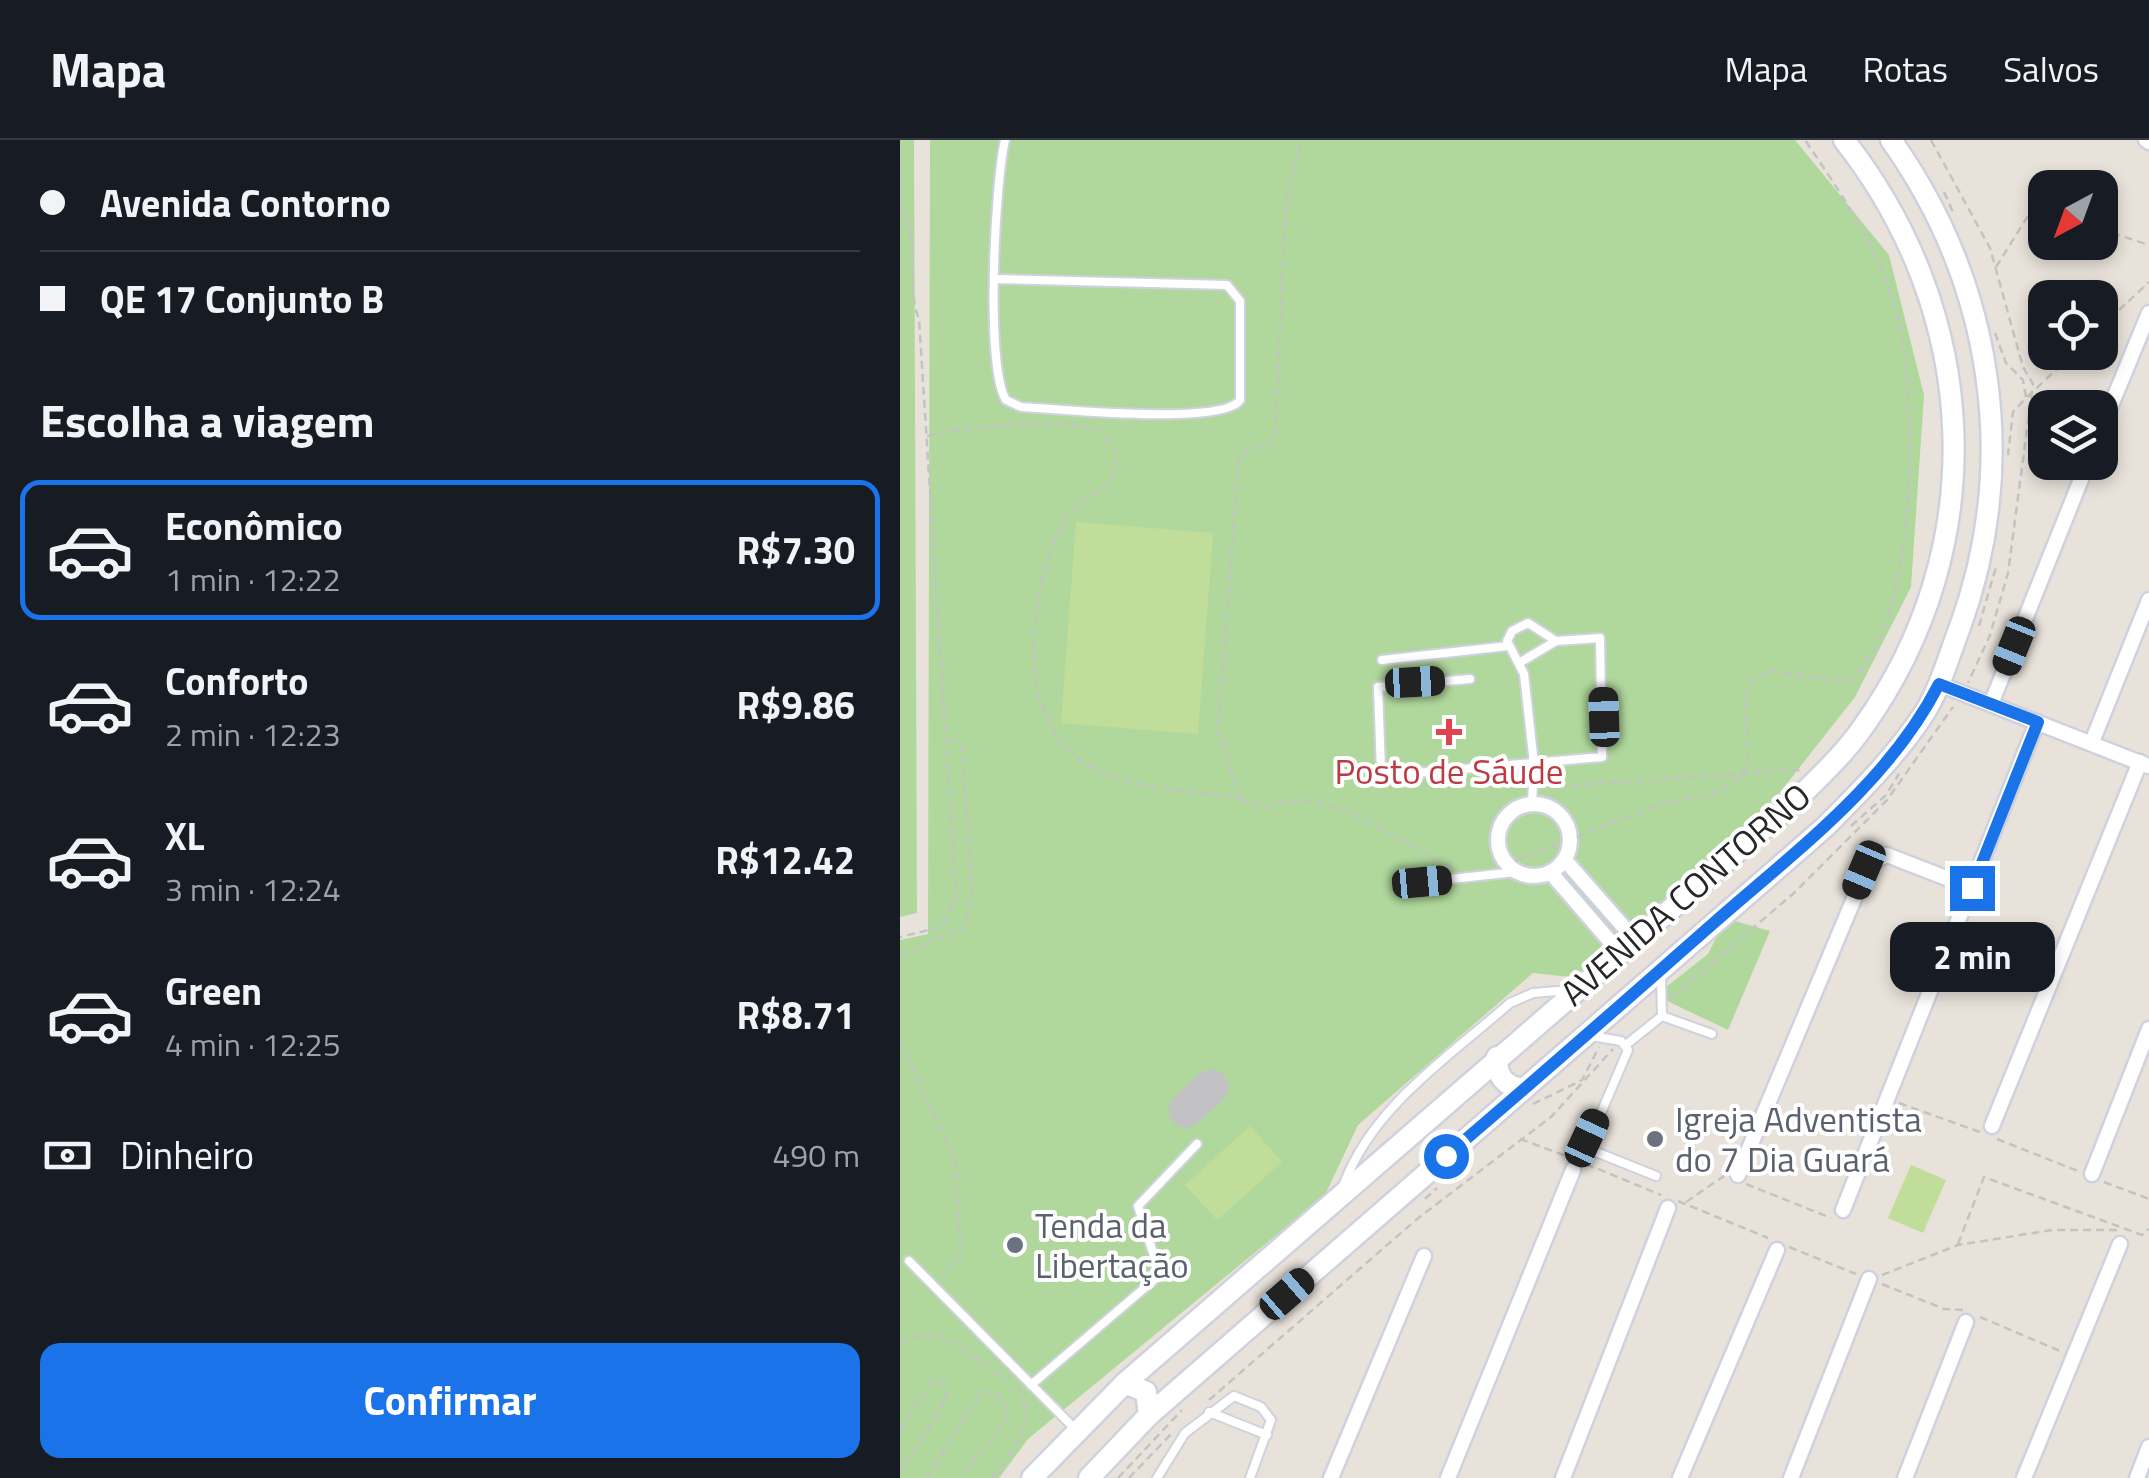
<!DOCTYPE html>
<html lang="pt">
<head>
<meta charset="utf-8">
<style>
  body { margin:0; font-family:"Titillium Web",sans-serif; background:#242831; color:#f1f3f6; height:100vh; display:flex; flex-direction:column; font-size:38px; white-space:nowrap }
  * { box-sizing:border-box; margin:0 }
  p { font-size:32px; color:#9ea1a6 }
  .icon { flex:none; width:55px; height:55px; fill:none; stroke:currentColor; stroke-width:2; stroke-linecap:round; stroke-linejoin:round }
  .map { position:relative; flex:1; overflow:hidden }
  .panel { display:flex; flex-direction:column; background:#171b24; width:900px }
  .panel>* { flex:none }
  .banner { display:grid; align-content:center; height:220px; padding:0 40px; background:#171b24 }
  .needle { width:65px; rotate:221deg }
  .tools { position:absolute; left:1128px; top:30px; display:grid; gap:20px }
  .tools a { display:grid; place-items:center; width:90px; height:90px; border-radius:20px; background:#171b24; box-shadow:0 5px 15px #0003; font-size:50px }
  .end { position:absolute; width:45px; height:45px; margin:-22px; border:12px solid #1a73e8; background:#fff; box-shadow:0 0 0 5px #fff }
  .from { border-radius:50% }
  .bubble { position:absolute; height:70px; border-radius:20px; background:#171b24; box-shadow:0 5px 15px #0003; font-size:32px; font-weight:700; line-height:70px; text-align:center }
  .car { position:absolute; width:30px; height:60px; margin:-30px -15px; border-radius:12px; box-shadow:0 0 8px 2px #0007; background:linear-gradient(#222 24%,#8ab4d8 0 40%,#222 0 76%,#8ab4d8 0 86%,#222 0) }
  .banner b { display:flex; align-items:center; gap:35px; height:95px; font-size:38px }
  .banner b+b { border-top:2px solid #363941 }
  .banner i { width:25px; height:25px; background:#f1f3f6 }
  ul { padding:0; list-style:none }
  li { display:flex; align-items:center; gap:30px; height:140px; margin:0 20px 15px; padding:0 20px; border:5px solid transparent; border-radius:20px }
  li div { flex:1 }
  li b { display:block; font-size:38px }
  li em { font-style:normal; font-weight:700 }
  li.active { border-color:#1a73e8 }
  li>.icon { width:90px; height:90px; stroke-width:1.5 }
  h2 { padding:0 40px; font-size:45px; line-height:120px }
  .pay { display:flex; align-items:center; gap:25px; height:110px; padding:0 40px; font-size:38px }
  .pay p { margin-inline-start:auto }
  .button { display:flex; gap:20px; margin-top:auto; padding:20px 40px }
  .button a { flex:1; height:115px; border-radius:20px; background:#1a73e8; color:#fff; font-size:40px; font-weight:700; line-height:115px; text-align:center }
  header { display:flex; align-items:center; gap:60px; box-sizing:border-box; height:140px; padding:0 50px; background:#171b24; border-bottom:2px solid #363941 }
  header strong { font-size:48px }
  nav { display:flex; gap:55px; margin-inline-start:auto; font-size:35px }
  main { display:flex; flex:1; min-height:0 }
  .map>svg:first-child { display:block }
  .green { fill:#b0d89c }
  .pitch { fill:#c0de99 }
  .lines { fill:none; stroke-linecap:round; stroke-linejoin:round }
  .taxiway { stroke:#c2c1c4; stroke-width:35 }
  .service-casing { stroke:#cfd2de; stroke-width:12 }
  .minor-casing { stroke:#cfd2de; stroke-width:19 }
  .secondary-casing { stroke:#cfd2de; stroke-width:25 }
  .path { stroke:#c3c3c3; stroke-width:2.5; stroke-dasharray:8 5; stroke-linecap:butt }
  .service { stroke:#fff; stroke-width:8 }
  .minor { stroke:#fff; stroke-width:14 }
  .secondary { stroke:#fff; stroke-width:20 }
  .route { stroke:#1a73e8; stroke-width:12 }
  .health-dot { fill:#e0444e; stroke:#fff; stroke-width:4 }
  .worship-dot { fill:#6b7280; stroke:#fff; stroke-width:4 }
  .labels { text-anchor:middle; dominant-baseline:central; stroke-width:8; stroke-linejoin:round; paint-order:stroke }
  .health-label { font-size:35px; fill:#be3a42; stroke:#fff }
  .street-label { font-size:35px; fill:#272727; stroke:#fff }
  .worship-label { font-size:35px; fill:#5b616d; stroke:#fff; text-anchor:start }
</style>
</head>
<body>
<header>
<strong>Mapa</strong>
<nav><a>Mapa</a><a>Rotas</a><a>Salvos</a></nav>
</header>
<main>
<section class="panel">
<div class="banner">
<b><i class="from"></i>Avenida Contorno</b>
<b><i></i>QE 17 Conjunto B</b>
</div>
<h2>Escolha a viagem</h2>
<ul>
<li class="active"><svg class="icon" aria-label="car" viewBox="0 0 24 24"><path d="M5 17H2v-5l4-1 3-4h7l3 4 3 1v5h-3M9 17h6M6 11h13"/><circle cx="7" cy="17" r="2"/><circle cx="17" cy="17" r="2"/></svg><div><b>Econômico</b><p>1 min · 12:22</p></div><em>R$7.30</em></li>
<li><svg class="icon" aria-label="car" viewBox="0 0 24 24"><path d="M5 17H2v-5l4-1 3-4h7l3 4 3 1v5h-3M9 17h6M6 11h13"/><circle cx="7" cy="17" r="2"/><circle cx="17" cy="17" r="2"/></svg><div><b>Conforto</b><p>2 min · 12:23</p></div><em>R$9.86</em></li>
<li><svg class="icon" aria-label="car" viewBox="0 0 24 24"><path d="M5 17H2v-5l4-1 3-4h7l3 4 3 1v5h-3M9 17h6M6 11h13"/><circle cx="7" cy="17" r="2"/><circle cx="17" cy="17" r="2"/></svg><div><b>XL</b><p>3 min · 12:24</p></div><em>R$12.42</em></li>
<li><svg class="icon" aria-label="car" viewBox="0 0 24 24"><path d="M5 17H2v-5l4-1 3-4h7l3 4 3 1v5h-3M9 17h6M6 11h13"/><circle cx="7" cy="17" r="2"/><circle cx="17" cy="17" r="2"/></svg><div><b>Green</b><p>4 min · 12:25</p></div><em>R$8.71</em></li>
</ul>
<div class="pay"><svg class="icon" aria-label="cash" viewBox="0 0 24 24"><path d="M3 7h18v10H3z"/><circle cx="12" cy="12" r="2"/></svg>Dinheiro<p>490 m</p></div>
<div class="button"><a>Confirmar</a></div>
</section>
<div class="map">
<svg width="1249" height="1338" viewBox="0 0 1249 1338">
  <rect width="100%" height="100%" fill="#e8e2da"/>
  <g class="green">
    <path d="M0,0H14L17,773L0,777Z"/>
    <path d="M30,0H895L989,115L1024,255L1011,447L955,557L877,656L679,838L633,833L458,985L425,1055L128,1299L99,1338H0V800L28,794Z"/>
    <path d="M835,781L870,791L828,890L765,860V848L808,814L819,792Z"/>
  </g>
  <g class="pitch">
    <path d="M176,382L313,393L298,594L161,583Z"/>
    <path d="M350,986L382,1022L317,1080L285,1045Z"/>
    <path d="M1011,1025L1046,1040L1023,1093L988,1078Z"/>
  </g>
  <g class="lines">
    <path class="taxiway" d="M286,970L311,947"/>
    <g class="service-casing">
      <g id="service">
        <path d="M95,139L327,145L340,161V260C322,286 157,269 121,267L106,260C85,227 95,42 105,0"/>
        <path d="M482,520L608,506"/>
        <path d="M570,539L478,547L481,631L493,635L702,617L700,498L656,501L619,523"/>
        <path d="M632,664L634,624L624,534L607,501L612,491L628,483L656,501"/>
        <path d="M522,742L616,732"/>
        <path d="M761,836L762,876"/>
        <path d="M691,896L721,901L728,910L686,1008L756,1036"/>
        <path d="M727,904L762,876L812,894"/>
        <path d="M444,1044C473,966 550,916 610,863L633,853L670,850"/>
        <path d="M9,1121L176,1290"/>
        <path d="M131,1245L255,1139L257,1125L238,1066L297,1004"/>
        <path d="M309,1272L367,1295"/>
        <path d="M257,1338L285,1293L334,1256L361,1267L371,1280L350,1338"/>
      </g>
    </g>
    <g class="minor-casing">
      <g id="minor">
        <path d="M1246,0L1249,2"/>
        <path d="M1200,292L1249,173"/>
        <path d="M1039,544L1248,626"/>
        <path d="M1091,564L1188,322"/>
        <path d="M1192,602L1249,460"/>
        <circle cx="634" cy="700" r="36"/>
        <path d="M665,720L736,801"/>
        <path d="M651,733L721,814"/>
        <path d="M1092,986L1240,622"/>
        <path d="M1192,1034L1249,889"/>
        <path d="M838,1035L969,723L987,715L1072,748"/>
        <path d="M943,1070L1137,582"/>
        <path d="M431,1338L524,1116"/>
        <path d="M548,1338L673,1030"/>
        <path d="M663,1338L768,1068"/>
        <path d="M780,1338L877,1110"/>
        <path d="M891,1338L969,1139"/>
        <path d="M1005,1338L1066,1182"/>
        <path d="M1124,1338L1220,1104"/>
        <path d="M1237,1338L1249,1307"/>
      </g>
    </g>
    <g class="secondary-casing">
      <g id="secondary">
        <path d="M597,917C596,936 605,947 624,949"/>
        <path d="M225,1243L246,1252L249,1275"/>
        <path d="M132,1338L225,1243L891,665C916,640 943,616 963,587C1093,405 1080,173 944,0"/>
        <path d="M189,1338L249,1275L925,687C960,652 998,614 1025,572C1041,546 1049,515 1060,487C1120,321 1093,144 991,0"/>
      </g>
    </g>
    <g class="path">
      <path d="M1031,0L1090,108L1123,227L1133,244L1108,433L1090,495L1068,543"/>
      <path d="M0,11L1,67"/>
      <path d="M1044,52L1053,72"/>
      <path d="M0,68C22,97 5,145 19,179L56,759L41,787L0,797"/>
      <path d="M1200,89L1249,105"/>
      <path d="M1096,127L1128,76L1145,71"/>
      <path d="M1200,188L1249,142"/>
      <path d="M1095,193L1106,223L1123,240L1126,258L1113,272L1108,315"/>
      <path d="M1127,257L1175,212"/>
      <path d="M27,296C59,287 164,278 194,289C208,294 218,309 216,325C212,355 172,359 161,385C124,468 109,607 219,639C257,650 301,652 340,658L318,589L339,316L375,299L386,62L401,0"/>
      <path d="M1079,486L1096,427"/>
      <path d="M645,647L902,630"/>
      <path d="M341,659L367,668C422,637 501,706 553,727"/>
      <path d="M951,686L986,655L999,634"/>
      <path d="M615,721L766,662L812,655L838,640L848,625L846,554L855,536L872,531L948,542C1022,486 1020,235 991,153C972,99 937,47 905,0"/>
      <path d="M0,816L64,788L72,755L62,604L46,596"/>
      <path d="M771,858L894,753L987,660L1053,567"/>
      <path d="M0,902L55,1021L61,1114L42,1136"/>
      <path d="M999,963L1080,992"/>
      <path d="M633,964L682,940L699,907"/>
      <path d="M620,999L669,1017"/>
      <path d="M1097,999L1178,1031"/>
      <path d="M686,1024L761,1055"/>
      <path d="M1204,1042L1249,1059"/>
      <path d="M846,1044L931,1078"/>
      <path d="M525,1059L537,1048"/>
      <path d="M778,1061L868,1098"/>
      <path d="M786,1062L824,1036"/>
      <path d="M1058,1104L1084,1037L1242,1095L1249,1089"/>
      <path d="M889,1107L956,1134"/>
      <path d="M982,1135L1058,1105L1152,1090H1217"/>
      <path d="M982,1144L1044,1169L1063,1170"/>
      <path d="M1080,1177L1160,1211"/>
      <path d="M0,1201C54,1182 65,1220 109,1238"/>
      <path d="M309,1260L517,1079L651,977L713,909"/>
      <path d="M0,1289L33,1240L45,1244L46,1260L0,1333"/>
      <path d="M27,1338L81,1252H96L108,1271L100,1289L60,1338"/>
      <path d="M93,1338C114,1308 137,1285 118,1247"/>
      <path d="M218,1338L282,1270"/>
      <path d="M229,1338L273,1292"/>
    </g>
    <use href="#service" class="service"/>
    <use href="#minor" class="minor"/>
    <use href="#secondary" class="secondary"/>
  </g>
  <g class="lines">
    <path class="route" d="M546,1016C637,939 726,860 816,781C897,710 989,642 1039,544L1138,582L1072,748"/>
  </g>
  <path class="health-dot" d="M544 577h10v10h10v10h-10v10h-10v-10h-10v-10h10z"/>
  <g class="worship-dot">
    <circle cx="755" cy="999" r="10"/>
    <circle cx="115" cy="1105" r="10"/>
  </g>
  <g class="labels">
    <g class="health-label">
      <text x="549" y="631">Posto de Sáude</text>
    </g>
    <g class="street-label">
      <text transform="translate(785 754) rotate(-41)">AVENIDA CONTORNO</text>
    </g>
    <g class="worship-label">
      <text x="775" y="979">Igreja Adventista<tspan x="775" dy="40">do 7 Dia Guará</tspan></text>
      <text x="135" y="1085">Tenda da<tspan x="135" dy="40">Libertação</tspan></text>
    </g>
  </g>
</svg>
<div class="tools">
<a><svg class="needle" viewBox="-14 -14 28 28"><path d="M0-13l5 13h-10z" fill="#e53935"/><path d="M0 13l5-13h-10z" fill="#9ea1a6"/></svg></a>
<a><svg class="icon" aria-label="locate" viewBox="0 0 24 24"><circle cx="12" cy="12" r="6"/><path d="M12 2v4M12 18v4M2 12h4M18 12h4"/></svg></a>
<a><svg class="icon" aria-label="layers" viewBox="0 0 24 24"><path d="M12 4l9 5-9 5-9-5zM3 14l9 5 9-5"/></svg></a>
</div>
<i class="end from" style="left:546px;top:1016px"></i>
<i class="end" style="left:1072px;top:748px"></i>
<div class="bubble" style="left:990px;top:782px;width:165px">2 min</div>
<i class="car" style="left:1114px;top:506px;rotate:202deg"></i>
<i class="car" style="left:515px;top:542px;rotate:87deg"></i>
<i class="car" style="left:704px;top:577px;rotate:358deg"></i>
<i class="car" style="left:964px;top:730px;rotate:203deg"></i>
<i class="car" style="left:522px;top:742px;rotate:85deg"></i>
<i class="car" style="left:687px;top:998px;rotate:25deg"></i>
<i class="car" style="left:387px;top:1154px;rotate:49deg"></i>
</div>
</main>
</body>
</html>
